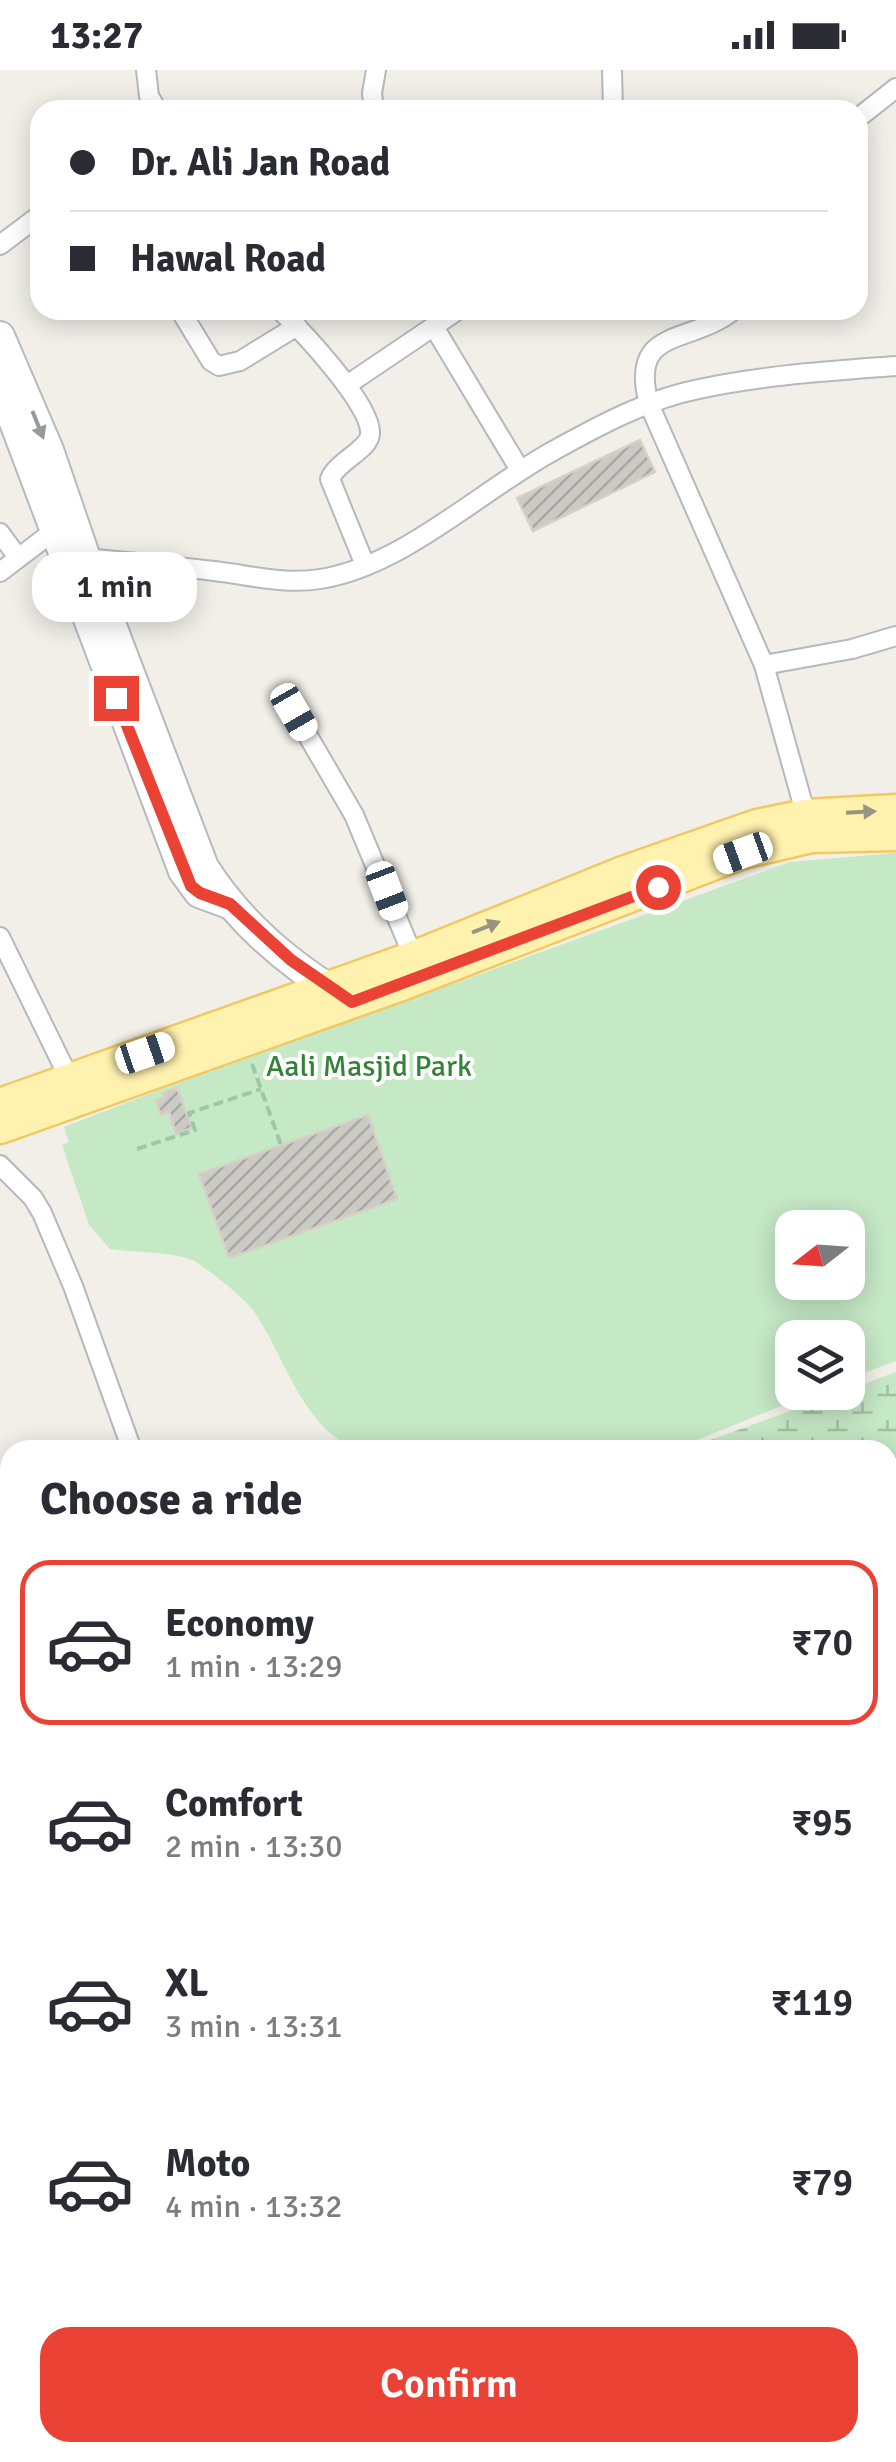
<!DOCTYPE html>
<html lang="en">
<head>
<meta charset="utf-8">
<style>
  body { margin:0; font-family:Signika,sans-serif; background:#f7f7f7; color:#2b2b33; height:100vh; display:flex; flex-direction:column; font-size:38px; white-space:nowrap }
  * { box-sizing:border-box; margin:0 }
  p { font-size:32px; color:#7c7c81 }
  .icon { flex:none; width:55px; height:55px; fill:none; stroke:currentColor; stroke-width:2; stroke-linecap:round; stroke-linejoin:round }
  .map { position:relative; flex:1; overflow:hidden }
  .drawer { position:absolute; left:0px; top:1370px; width:898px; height:1022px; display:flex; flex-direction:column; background:#fff; border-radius:30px 30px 0 0; box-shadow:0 5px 25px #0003 }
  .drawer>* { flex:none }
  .top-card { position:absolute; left:30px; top:30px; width:838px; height:220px; border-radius:30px; box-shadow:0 5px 25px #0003; display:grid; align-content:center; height:220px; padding:0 40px; background:#fff }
  .needle { width:65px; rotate:253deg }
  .tools { position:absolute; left:775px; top:1140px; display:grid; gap:20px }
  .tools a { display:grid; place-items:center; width:90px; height:90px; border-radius:20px; background:#fff; box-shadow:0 5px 25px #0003; font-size:50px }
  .end { position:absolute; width:45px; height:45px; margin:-22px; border:12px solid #ea4335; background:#fff; box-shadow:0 0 0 5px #fff }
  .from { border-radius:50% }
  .bubble { position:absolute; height:70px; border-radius:30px; background:#fff; box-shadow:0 5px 25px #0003; font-size:32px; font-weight:600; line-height:70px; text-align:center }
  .car { position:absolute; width:30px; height:60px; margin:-30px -15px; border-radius:12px; box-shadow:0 0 8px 2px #0007; background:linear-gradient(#fff 24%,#345 0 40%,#fff 0 76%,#345 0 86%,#fff 0) }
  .top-card b { display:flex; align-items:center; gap:35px; height:95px; font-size:38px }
  .top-card b+b { border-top:2px solid #e1e1e2 }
  .top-card i { width:25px; height:25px; background:#2b2b33 }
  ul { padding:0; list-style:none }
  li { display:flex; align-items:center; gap:30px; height:165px; margin:0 20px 15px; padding:0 20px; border:5px solid transparent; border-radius:30px }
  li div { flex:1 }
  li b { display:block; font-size:38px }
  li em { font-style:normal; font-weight:600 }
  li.selected { border-color:#ea4335 }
  li>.icon { width:90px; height:90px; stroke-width:1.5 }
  h2 { padding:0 40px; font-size:45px; line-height:120px }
  .button { display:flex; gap:20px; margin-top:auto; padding:20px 40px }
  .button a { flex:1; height:115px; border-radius:30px; background:#ea4335; color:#fff; font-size:40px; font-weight:600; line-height:115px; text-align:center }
  .status { display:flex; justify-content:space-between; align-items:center; height:70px; padding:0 50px; background:#fff; direction:ltr }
  .status svg { height:28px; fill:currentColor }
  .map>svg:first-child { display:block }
  .wetland { fill:url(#wetland-marsh) }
  .park { fill:#c5e8c5; fill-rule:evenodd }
  .building { fill:url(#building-hatch); stroke:#d6d1c6; stroke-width:2.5 }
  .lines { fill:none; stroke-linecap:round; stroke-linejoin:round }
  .street-casing { stroke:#b5b8bc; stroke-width:22 }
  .secondary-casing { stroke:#b6babf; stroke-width:32 }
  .primary-casing { stroke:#f2c960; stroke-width:35 }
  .path { stroke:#9cc7a9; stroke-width:4; stroke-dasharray:10 5; stroke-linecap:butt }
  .street { stroke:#fff; stroke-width:18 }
  .secondary { stroke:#fff; stroke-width:28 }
  .primary { stroke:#fff2af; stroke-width:30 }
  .oneway { fill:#979a9d }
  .oneway2 { fill:#979581 }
  .route { stroke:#ea4335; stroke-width:12 }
  .labels { text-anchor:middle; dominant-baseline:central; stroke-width:8; stroke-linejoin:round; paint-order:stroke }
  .park-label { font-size:30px; fill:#348238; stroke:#fff }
</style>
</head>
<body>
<div class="status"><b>13:27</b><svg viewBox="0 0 49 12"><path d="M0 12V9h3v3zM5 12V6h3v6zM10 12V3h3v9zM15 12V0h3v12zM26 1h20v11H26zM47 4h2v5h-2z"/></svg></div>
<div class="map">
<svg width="896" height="2392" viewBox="0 0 896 2392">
  <defs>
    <pattern id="wetland-marsh" width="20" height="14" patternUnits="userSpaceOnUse" patternTransform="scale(2.5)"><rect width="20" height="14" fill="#c5e8c5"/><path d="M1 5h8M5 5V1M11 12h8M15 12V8" fill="none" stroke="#a3c0a4"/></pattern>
    <pattern id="building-hatch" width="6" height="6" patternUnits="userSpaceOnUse" patternTransform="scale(2.5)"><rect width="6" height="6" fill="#cccac5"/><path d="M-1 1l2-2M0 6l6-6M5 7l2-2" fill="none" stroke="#a9a8a4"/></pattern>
  </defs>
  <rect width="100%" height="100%" fill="#f1efe8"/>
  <g class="wetland">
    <path d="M896,1302V1717L888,1721V1380H683L840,1323L848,1322V1320Z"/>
    <path d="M888,2171H896V2392H139L137,2383L888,2382Z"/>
  </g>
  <path class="park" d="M896,783V1291L848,1309V1268H792V1322L813,1323L687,1374L647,1380H355C299,1351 286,1288 253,1240C244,1228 207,1198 194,1191C176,1182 132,1182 110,1179L89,1155L62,1075L69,1072L64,1057L162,1019L790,792ZM368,1045L397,1129L229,1187L200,1104ZM792,1158H848V1212H792Z"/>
  <g class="building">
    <path d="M640,370L655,402L533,461L517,428Z"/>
    <path d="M177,1018L192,1058L176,1064L169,1041L161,1045L156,1031L165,1027L163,1023Z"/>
    <path d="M368,1045L397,1129L229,1188L199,1104Z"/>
  </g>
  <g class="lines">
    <g class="street-casing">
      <g id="street">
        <path d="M146,0L149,26L157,40"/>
        <path d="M612,0L613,40"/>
        <path d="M374,40L372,23L376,0"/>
        <path d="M858,48L896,18"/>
        <path d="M0,175L40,145"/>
        <path d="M180,240L211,291L219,296L240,291L297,256"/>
        <path d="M280,240C301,260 373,336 370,364C369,380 337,391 330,409L365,495"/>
        <path d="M734,240C689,276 628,256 649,334L764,595L807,749"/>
        <path d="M434,257L520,400"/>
        <path d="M347,315L458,240"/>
        <path d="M0,463L17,486"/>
        <path d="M86,488C128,492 172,496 214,501C250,505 284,515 320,509C403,496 480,421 553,381C598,356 648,329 699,319C764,305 830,301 896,296"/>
        <path d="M0,502L63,454"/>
        <path d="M764,595L852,579L896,566"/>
        <path d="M294,642L354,745L416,893"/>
        <path d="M0,867L70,1010"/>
        <path d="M0,1095L33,1128L42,1143L73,1216L132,1380"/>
        <path d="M9,1493L10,1494"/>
        <path d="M895,1723H896"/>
        <path d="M0,1762L10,1761"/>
        <path d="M0,1918L10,1916"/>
        <path d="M888,1927L896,1924"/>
        <path d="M0,2161L10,2160"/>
      </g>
    </g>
    <g class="secondary-casing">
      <g id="secondary">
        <path d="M0,266L49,380L86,488L204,797C238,851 289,895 345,928"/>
        <path d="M0,315L183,801L199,823L229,834"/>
      </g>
    </g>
    <g class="primary-casing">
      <g id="primary">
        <path d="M0,1034L413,887L623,802L757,755L806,745L896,740"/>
        <path d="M0,1058L404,914L743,783L812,767L896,765"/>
      </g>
    </g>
    <g class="path">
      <path d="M252,994L281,1075"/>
      <path d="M137,1079L195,1060L189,1043L261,1019"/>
    </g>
    <use href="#street" class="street"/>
    <use href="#secondary" class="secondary"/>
    <use href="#primary" class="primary"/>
  </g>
  <defs><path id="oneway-solid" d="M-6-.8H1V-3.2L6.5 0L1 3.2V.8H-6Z" transform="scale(2.5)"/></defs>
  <use class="oneway" href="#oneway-solid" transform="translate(38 355) rotate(68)"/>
  <g class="oneway2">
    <use href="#oneway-solid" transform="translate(861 742) rotate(-3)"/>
    <use href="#oneway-solid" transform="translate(486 857) rotate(-22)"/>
  </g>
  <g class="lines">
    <path class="route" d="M116,628L191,816L200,823L230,834L291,890L352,932L658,817"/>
  </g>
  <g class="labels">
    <g class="park-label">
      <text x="369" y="996">Aali Masjid Park</text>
    </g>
  </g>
</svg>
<div class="tools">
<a><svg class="needle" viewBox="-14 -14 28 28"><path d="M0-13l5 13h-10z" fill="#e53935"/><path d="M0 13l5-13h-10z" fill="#7c7c81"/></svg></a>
<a><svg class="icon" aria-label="layers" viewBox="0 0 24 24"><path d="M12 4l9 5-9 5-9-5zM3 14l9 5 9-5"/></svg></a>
</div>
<i class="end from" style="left:658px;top:817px"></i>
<i class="end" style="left:116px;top:628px"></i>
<div class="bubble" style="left:32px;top:482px;width:165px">1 min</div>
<i class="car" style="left:294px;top:642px;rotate:150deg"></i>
<i class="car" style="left:743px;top:783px;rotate:250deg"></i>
<i class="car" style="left:387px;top:821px;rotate:159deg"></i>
<i class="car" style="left:145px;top:983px;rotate:71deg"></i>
<div class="top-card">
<b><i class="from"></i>Dr. Ali Jan Road</b>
<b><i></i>Hawal Road</b>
</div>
<section class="drawer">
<h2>Choose a ride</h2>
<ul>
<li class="selected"><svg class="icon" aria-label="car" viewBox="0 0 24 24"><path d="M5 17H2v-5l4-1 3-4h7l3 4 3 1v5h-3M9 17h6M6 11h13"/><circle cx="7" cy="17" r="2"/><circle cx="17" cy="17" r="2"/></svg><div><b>Economy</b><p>1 min · 13:29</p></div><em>₹70</em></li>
<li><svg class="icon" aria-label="car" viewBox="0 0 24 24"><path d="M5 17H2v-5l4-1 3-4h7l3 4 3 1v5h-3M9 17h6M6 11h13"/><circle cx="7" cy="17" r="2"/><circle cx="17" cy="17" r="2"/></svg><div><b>Comfort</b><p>2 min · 13:30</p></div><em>₹95</em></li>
<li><svg class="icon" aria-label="car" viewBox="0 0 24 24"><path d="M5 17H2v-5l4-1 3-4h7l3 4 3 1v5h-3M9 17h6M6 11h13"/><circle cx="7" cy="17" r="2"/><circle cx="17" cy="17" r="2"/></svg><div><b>XL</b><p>3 min · 13:31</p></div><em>₹119</em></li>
<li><svg class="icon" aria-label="car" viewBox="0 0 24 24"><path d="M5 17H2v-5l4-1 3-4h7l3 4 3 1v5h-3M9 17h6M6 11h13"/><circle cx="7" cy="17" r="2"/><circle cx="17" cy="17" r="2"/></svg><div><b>Moto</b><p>4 min · 13:32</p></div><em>₹79</em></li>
</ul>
<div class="button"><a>Confirm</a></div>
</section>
</div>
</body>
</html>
